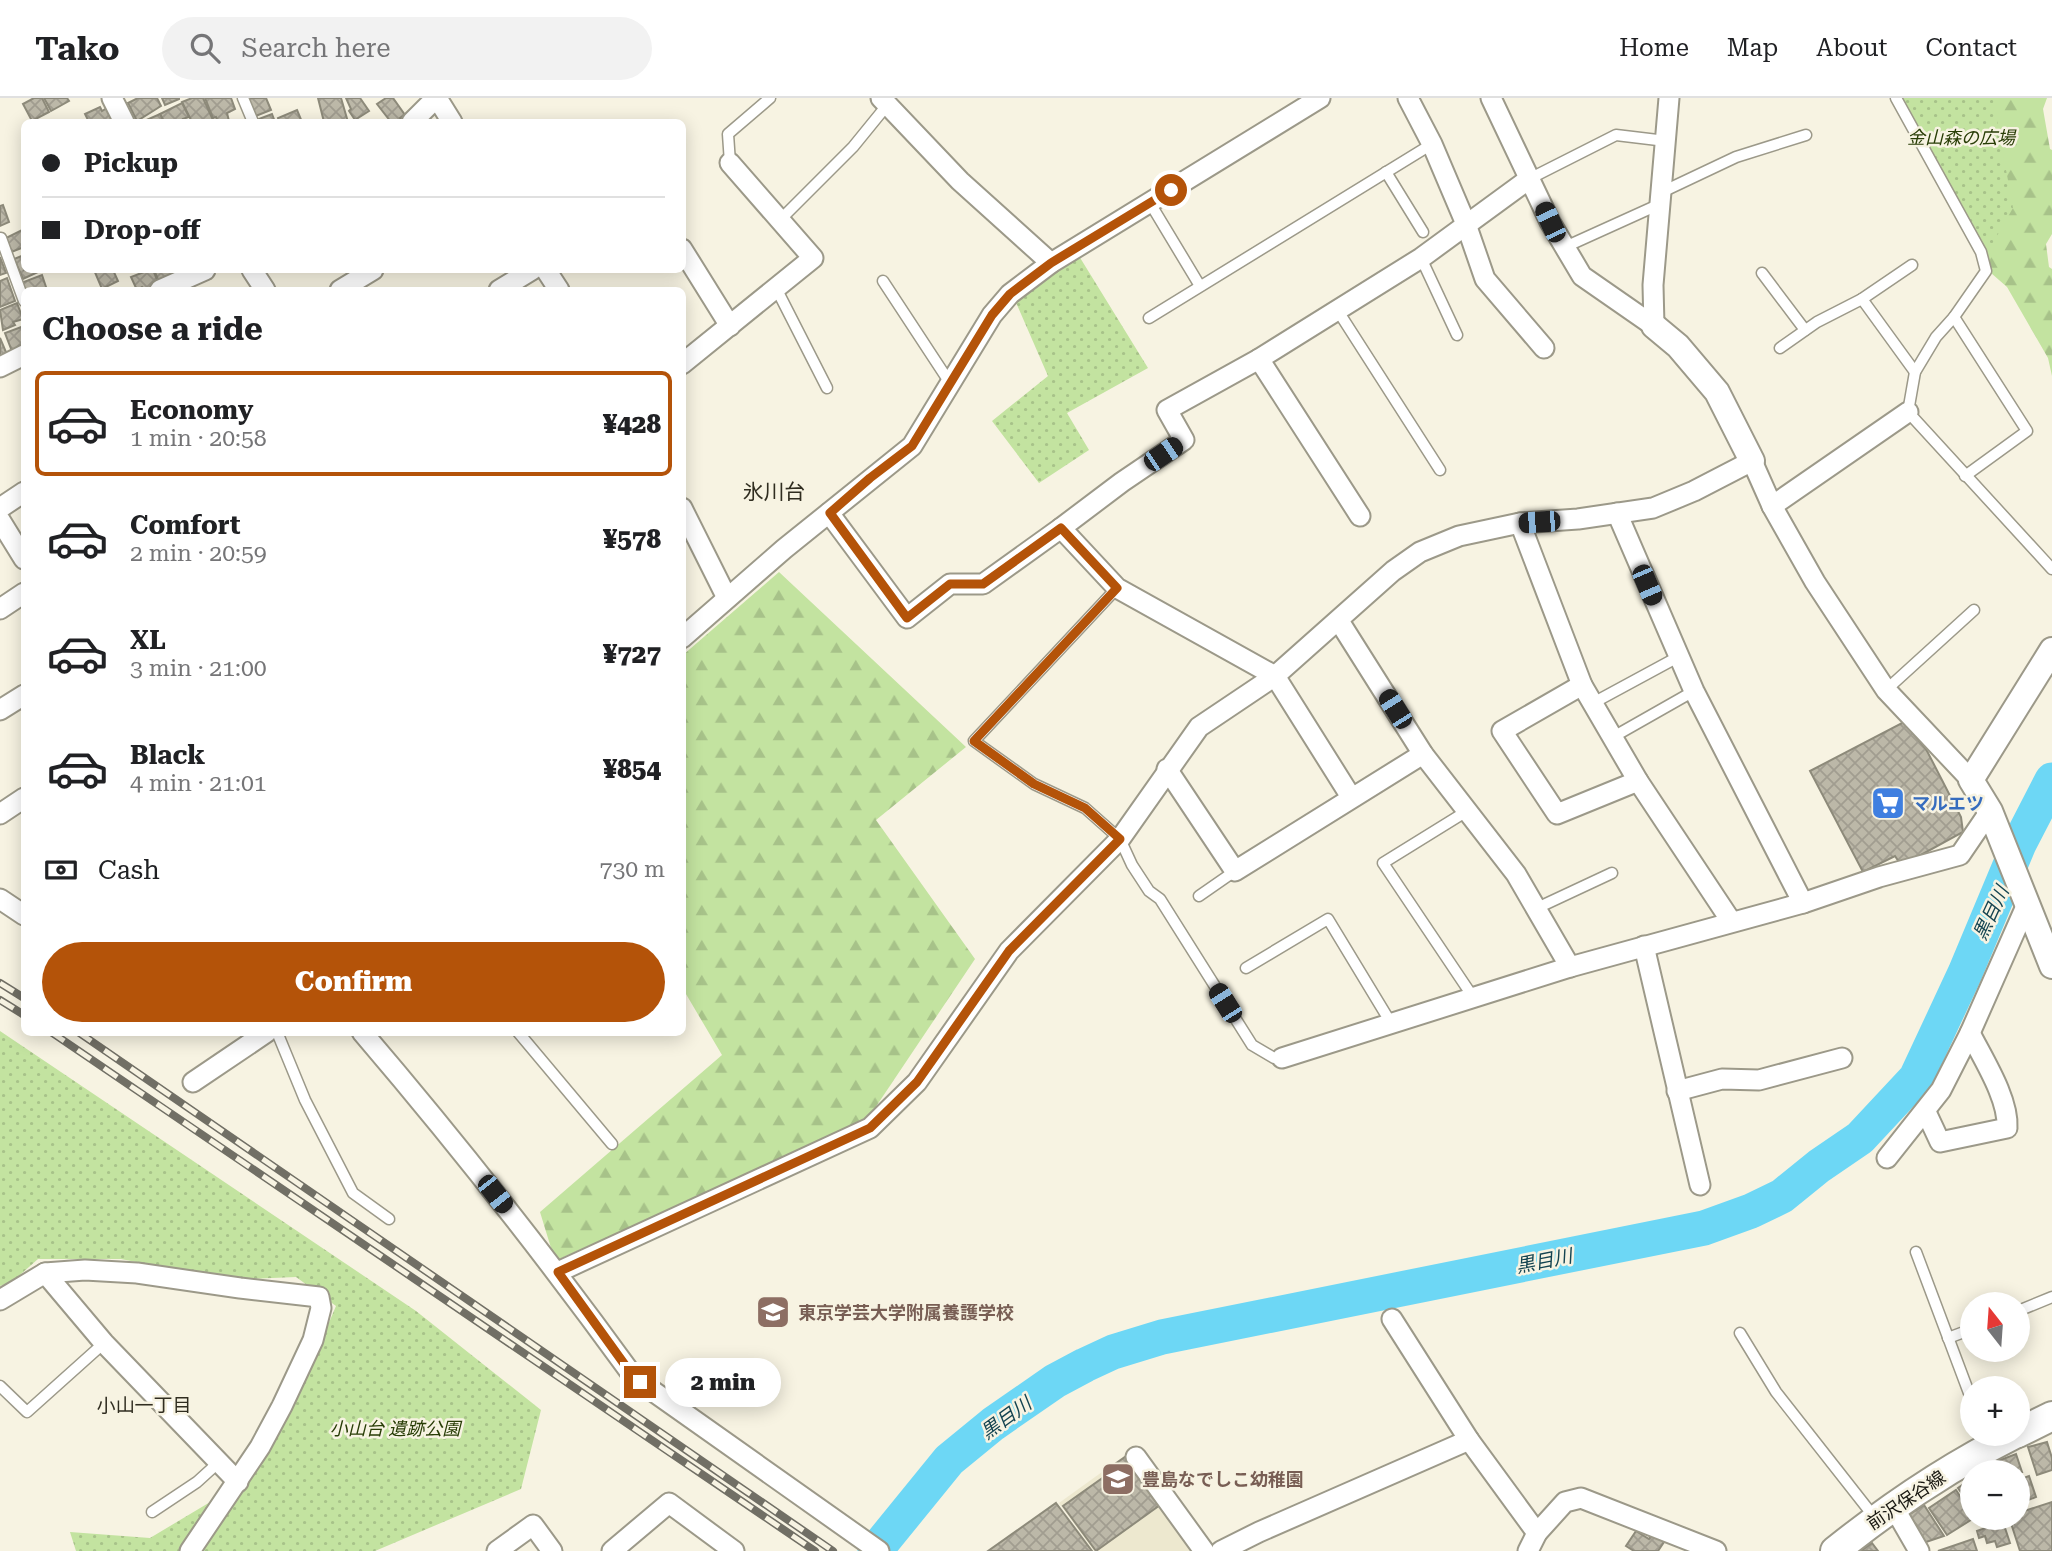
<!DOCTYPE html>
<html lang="en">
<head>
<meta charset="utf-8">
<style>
  body { margin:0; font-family:"Roboto Serif","Noto Sans JP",serif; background:#f2f2f2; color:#202124; height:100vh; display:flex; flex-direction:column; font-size:26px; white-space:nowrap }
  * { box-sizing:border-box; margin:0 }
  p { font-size:23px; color:#757577 }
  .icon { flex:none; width:38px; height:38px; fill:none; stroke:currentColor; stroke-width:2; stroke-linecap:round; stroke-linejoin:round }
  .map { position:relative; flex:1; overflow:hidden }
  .sheet { position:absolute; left:21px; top:189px; width:665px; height:749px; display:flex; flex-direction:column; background:#fff; border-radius:10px; box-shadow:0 4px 18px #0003 }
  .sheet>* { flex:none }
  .hud { position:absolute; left:21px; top:21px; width:665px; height:154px; border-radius:10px; box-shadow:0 4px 18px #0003; display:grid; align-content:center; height:154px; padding:0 21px; background:#fff }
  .needle { width:46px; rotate:343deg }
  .buttons { position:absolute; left:1960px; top:1194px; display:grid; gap:14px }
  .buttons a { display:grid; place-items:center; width:70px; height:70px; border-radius:50%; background:#fff; box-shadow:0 4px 18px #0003; font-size:35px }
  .end { position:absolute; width:32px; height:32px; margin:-16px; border:9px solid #b45309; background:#fff; box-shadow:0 0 0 4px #fff }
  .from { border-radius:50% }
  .bubble { position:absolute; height:49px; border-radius:24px; background:#fff; box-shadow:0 4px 18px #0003; font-size:23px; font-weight:800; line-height:49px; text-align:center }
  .car { position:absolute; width:21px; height:42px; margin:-21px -10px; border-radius:9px; box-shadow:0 0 5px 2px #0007; background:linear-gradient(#222 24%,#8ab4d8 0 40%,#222 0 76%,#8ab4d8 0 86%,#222 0) }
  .hud b { display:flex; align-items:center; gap:24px; height:66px; font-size:26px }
  .hud b+b { border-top:2px solid #e0e0e0 }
  .hud i { width:18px; height:18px; background:#202124 }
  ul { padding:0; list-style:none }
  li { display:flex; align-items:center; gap:21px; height:105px; margin:0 14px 10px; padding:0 7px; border:4px solid transparent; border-radius:10px }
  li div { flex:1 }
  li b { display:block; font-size:26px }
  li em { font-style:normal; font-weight:800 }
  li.selected { border-color:#b45309 }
  li>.icon { width:63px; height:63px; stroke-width:1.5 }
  h2 { padding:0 21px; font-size:32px; line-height:84px }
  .pay { display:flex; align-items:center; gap:18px; height:77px; padding:0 21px; font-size:26px }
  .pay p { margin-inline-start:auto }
  .primary-button { display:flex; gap:14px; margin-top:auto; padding:14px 21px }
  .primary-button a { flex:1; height:80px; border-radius:42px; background:#b45309; color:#fff; font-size:28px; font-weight:800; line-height:80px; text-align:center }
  header { display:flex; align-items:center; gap:42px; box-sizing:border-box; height:98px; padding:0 35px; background:#fff; border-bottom:2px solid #e0e0e0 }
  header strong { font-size:33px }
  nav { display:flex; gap:38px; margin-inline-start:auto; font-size:24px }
  .search { width:490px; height:63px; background:#f2f2f2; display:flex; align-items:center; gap:18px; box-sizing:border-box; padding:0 24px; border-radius:38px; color:#757577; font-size:26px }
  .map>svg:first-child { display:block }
  .built { fill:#ede8cf }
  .forest { fill:url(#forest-firs) }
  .park { fill:url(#park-dots) }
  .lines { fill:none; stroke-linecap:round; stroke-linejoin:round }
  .river { stroke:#6dd7f5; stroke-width:35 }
  .building { fill:url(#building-cross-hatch); stroke:#8d8a7a; stroke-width:2 }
  .service-casing { stroke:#9c9989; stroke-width:13 }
  .minor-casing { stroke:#9c9989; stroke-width:23 }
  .tertiary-casing { stroke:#9c9989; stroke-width:28 }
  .secondary-casing { stroke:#9c9989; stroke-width:32 }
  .service { stroke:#fff; stroke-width:10 }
  .minor { stroke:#fff; stroke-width:19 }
  .tertiary { stroke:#fff; stroke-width:24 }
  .secondary { stroke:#fff; stroke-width:28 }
  .rail-casing { stroke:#716f65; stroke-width:8 }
  .rail { stroke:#f7f3e2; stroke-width:5; stroke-dasharray:16; stroke-linecap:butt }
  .route { stroke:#b45309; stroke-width:9 }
  .labels { text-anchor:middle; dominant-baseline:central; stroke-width:5; stroke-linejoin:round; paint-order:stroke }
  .park-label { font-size:18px; font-style:italic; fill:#283d06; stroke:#f7f3e2 }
  .shop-label { font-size:18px; font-weight:bold; fill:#366cbe; stroke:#f7f3e2; text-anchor:start }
  .education-label { font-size:18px; font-weight:bold; fill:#785e54; stroke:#f7f3e2; text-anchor:start }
  .street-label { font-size:18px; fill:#181711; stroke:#f7f3e2 }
  .water-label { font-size:19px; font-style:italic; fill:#144451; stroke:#f7f3e2 }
  .neighbourhood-label { font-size:19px; fill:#302d20; stroke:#f7f3e2 }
  .quarter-label { font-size:21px; fill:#302d20; stroke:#f7f3e2 }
</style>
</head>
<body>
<header>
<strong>Tako</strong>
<div class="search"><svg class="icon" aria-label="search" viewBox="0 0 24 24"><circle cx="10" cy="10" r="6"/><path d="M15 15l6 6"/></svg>Search here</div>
<nav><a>Home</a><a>Map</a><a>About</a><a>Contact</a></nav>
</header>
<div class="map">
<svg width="2052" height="1453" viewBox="0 0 2052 1453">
  <defs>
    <pattern id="forest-firs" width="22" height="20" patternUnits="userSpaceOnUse" patternTransform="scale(1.75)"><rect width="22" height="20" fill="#c3e3a0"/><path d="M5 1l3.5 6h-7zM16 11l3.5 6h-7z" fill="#a7c289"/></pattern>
    <pattern id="park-dots" width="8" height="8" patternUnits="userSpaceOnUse" patternTransform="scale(1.75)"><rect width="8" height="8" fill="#c3e3a0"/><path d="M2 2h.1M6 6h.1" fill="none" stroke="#a7c289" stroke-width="1.8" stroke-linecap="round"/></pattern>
    <pattern id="building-cross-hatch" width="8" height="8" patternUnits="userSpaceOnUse" patternTransform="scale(1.75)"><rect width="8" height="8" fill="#bcb8a8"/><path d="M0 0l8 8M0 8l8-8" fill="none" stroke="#a19d90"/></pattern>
  </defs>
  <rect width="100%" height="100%" fill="#f7f3e2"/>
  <path class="built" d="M1127,1356L1196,1453H1094L1059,1405Z"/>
  <g class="forest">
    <path d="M1934,0H2047L2043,11L2050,51L2052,52V136L2046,146L2049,169L2052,171V278L2048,260L2007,189L1991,175L1988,158L1923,28Z"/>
    <path d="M779,474L966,649L876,722L975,861L867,1022L555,1163L540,1114L722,957L683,891V557Z"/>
  </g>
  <g class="park">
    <path d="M1896,0H1993L2013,110L1984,160Z"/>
    <path d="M1079,158L1148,270L1067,315L1089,352L1039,385L992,323L1048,278L1014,200Z"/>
    <path d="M0,933L416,1213L541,1312L521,1391L375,1453H76L70,1434L150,1440L247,1382L314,1260L336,1208L296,1179L225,1182L121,1161H38L12,1184L0,1188Z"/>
  </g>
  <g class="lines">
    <path class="river" d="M875,1453L949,1362L993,1326L1055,1283L1085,1267L1113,1254L1162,1239L1704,1130L1751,1113L1782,1098L1819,1068L1860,1040L1916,980L1965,875L2019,746L2052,682"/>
  </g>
  <g class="building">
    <path d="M34,0H42L49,14L32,23L23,6Z"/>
    <path d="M44,0H67L69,3L51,13Z"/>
    <path d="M138,0H157L161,8L137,23L128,5Z"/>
    <path d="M162,0H179V1L165,7Z"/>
    <path d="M192,0H203L213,22L207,24H192L182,4Z"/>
    <path d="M205,0H231L235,11L227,15L229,23L218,24L216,19L213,20Z"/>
    <path d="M246,0H266L271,12L253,19Z"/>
    <path d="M318,0H341L348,24H324Z"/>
    <path d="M346,0H360L369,13L355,22L349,13L351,11Z"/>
    <path d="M386,0H393L405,17L400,20L403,24H391L377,6Z"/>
    <path d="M182,5L189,19L183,21L184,24H164L160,16Z"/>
    <path d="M100,9L102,13L107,10L116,24H89L85,16Z"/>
    <path d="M297,12L302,24H279L278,20Z"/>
    <path d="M160,16L164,24H142Z"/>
    <path d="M272,16L275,24H259V21Z"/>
    <path d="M3,107L9,124L0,128V108Z"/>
    <path d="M24,131V149L9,155L4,141Z"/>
    <path d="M24,157V172L40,173L23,181L14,161Z"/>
    <path d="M0,159L6,175L0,177Z"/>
    <path d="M94,172H113L118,183L102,191Z"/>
    <path d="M149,172H153L159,186L145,192L142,189L137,192L131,179Z"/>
    <path d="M154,172H182L183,173L159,184Z"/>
    <path d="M42,177L47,192H24L21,185Z"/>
    <path d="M7,180L15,203L0,209V183Z"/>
    <path d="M17,205L23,221L13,224L15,227L3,232L0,212Z"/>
    <path d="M24,228V251L13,256L5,235Z"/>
    <path d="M0,240L8,259L0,262Z"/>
    <path d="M1904,624L1926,651L1961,719L1963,734L1919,758L1899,764L1895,758L1863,774L1810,673Z"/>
    <path d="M2047,1344L2052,1360V1372L2037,1377L2028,1349Z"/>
    <path d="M2016,1356L2022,1374H1989L1987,1367Z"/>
    <path d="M1125,1359L1160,1407L1096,1453L1063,1408L1111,1374L1114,1379L1121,1375L1115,1366Z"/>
    <path d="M2029,1378L2036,1399L2018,1406V1382Z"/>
    <path d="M1972,1380V1410L1958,1390Z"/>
    <path d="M1956,1392L1974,1420L1947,1437L1929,1410Z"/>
    <path d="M2052,1404V1453H2020L2009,1419H2018V1415Z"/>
    <path d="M1056,1405L1092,1453H988Z"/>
    <path d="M1924,1407L1944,1438L1923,1445L1907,1418Z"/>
    <path d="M2003,1424L2010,1445L1997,1449L1995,1443L1987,1445L1985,1438L1979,1440L1977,1433Z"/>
    <path d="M1636,1433L1649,1441L1652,1436L1664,1444L1658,1453H1634L1626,1448Z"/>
    <path d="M1973,1441L1977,1453H1938Z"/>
    <path d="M1872,1445L1878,1453H1861Z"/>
  </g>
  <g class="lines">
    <g class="service-casing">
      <g id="service">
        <path d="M243,0L253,24"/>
        <path d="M1896,0L1981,154L1986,173L1954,219L1936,239L1915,274L1908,314L2052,471"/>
        <path d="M730,65L728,36L770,0"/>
        <path d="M1386,74L1423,134"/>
        <path d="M1529,81L1616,37L1666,43"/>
        <path d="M1662,94L1736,59L1806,37"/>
        <path d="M1150,105L1200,188"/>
        <path d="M780,122L853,49L888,6"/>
        <path d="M1,140L24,203"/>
        <path d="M1565,149L1660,106"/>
        <path d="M1421,160L1457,237"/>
        <path d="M1912,167L1862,201L1915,274"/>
        <path d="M1762,175L1805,232"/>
        <path d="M883,183L950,285"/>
        <path d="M776,190L827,290"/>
        <path d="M1338,213L1440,372"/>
        <path d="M1954,219L2027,333L1965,378"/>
        <path d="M1149,220L1432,46"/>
        <path d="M1780,250L1817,224L1862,201"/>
        <path d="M1117,490L974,643L1034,686L1085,710L1120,741L1132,767L1149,793L1160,801L1252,947L1274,960H1282"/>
        <path d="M1886,592L1974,512"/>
        <path d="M1593,605L1678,559"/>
        <path d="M1613,639L1694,593"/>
        <path d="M1467,713L1383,765L1473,899"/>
        <path d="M1199,798L1235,773"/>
        <path d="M1535,811L1612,775"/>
        <path d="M1246,870L1328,821L1391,925"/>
        <path d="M277,934L305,1002L353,1095L389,1121"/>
        <path d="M518,934L612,1046"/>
        <path d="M1916,1154L1972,1303"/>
        <path d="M2018,1213L2052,1199"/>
        <path d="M1740,1235L1776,1294L1875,1420"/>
        <path d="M1948,1240L1972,1231"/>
        <path d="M0,1288L27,1314L104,1245"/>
        <path d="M152,1414L197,1384L219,1364"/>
      </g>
    </g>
    <g class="minor-casing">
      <g id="minor">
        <path d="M112,0L124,24"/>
        <path d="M437,0L452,24"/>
        <path d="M881,0L960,83L1051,165"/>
        <path d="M1408,0L1432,46L1466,126L1485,181L1544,250"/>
        <path d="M1491,0L1550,124L1582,178L1654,228"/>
        <path d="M412,24L436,0"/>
        <path d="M682,151L730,228"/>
        <path d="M252,172L265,192"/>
        <path d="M546,172L559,192"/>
        <path d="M160,192L205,172"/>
        <path d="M340,192L373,172"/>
        <path d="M499,192L532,172"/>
        <path d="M1654,228L1653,187L1669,0"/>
        <path d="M1259,261L1360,418"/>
        <path d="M682,266L813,160L730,65"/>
        <path d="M0,269L24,257"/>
        <path d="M1772,408L1908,314"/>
        <path d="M0,410L24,394"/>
        <path d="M682,410L727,500"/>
        <path d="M829,415L907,520L950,486H983L1061,430L1117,490L1275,578L1351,699"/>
        <path d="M1617,415L1694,593L1803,805"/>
        <path d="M0,422L24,461"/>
        <path d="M1520,425L1582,587L1638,683L1731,823"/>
        <path d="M1061,430L1122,384L1184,342L1167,312L1259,261L1421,160L1529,81"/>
        <path d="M0,511L24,495"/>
        <path d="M1339,523L1423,656L1516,776L1570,869"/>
        <path d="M682,540L784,451L912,348L992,217L1010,196L1051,165L1320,0"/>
        <path d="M1582,587L1502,633L1557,716L1638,683"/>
        <path d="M0,612L24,597"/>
        <path d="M1167,671L1235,773L1423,656"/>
        <path d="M0,716L24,700"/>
        <path d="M0,801L24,817"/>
        <path d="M1644,848L1700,1087"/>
        <path d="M362,934C456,1044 545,1157 630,1274L640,1284L879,1453"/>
        <path d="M1282,960L1570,869L1803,805L1879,779L1960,757L1990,713"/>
        <path d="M193,984L267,934"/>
        <path d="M1677,993L1722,981L1759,982L1842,960"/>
        <path d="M1926,1014L1940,1044L2007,1030C2009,1001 1983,961 1970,935"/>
        <path d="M1887,1060L1941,992L1970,935L2027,806"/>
        <path d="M558,1174L870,1030L917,984L1009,853L1120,741L1199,629L1275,578L1393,473L1420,454L1459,438L1520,425L1578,421L1653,410L1694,393L1752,363L1772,408L1815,484L1886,592L1971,682"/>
        <path d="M45,1175L104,1245L238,1384"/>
        <path d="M0,1202L45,1175L85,1172L137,1175L240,1190L319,1199L321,1210L313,1242L282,1308L260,1349L190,1453"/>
        <path d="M1392,1221L1469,1342L1537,1435"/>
        <path d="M1136,1359L1204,1453"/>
        <path d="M1893,1408L1919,1453"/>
        <path d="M497,1453L533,1427L552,1453"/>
        <path d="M612,1453L669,1405L734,1453"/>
        <path d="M1221,1453L1259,1434L1469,1342"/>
        <path d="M1528,1453L1537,1435L1565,1404L1581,1400L1716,1453"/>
      </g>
    </g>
    <g class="tertiary-casing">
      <g id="tertiary">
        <path d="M1654,228L1678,248L1717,294L1752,363"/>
        <path d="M2052,552L1971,682L1990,713L2052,868"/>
      </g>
    </g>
    <g class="secondary-casing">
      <g id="secondary">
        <path d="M2018,1335L2052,1318"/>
        <path d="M1835,1453C1891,1408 1952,1367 2017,1335"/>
      </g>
    </g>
    <use href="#service" class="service"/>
    <use href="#minor" class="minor"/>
    <use href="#tertiary" class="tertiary"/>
    <use href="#secondary" class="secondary"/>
    <g class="rail-casing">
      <g id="rail">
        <path d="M0,885L24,900"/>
        <path d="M0,902L24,917"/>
        <path d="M51,934L815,1453"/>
        <path d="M78,934L833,1453"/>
      </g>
    </g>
    <use href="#rail" class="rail"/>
  </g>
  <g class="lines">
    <path class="route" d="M640,1284L630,1274L558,1174L870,1030L917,984L1009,853L1120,741L1085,710L1034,686L974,643L1117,490L1061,430L983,486H950L907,520L830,415L870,380L912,348L992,217L1010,196L1051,165L1171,92"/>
  </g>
  <defs>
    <g id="supermarket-square" transform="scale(1.75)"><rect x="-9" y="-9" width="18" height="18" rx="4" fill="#3f7fe0" stroke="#f7f3e2"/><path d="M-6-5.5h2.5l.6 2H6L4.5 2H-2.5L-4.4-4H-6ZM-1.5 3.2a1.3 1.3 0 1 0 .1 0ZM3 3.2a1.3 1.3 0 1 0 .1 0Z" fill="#fff"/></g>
    <g id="school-square" transform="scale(1.75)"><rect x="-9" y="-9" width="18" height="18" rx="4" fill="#8d6e63" stroke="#f7f3e2"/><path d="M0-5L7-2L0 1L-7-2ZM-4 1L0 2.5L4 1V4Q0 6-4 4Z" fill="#fff"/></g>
  </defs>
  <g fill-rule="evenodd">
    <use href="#supermarket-square" x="1888" y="705"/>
    <use href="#school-square" x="773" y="1214"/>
    <use href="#school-square" x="1118" y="1381"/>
  </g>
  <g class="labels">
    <g class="park-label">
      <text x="1961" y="39">金山森の広場</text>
      <text x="395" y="1330">小山台 遺跡公園</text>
    </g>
    <g class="shop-label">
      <text x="1912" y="705">マルエツ</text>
    </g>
    <g class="education-label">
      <text x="798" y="1214">東京学芸大学附属養護学校</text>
      <text x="1142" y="1381">豊島なでしこ幼稚園</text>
    </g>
    <g class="street-label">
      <text transform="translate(1906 1402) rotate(-34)">前沢保谷線</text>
    </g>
    <g class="water-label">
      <text transform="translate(1991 815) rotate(-65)">黒目川</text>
      <text transform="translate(1544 1163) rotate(-11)">黒目川</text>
      <text transform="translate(1006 1320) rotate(-36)">黒目川</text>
    </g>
    <g class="neighbourhood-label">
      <text x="144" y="1307">小山一丁目</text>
    </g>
    <g class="quarter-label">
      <text x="774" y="394">氷川台</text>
    </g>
  </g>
</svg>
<div class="buttons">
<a><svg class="needle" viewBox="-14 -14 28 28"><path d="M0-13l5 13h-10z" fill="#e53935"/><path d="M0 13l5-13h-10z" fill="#757577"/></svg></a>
<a>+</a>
<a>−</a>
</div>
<i class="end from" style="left:1171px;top:92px"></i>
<i class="end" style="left:640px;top:1284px"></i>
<div class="bubble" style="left:665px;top:1260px;width:116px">2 min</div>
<i class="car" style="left:1550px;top:124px;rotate:335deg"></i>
<i class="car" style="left:1163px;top:356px;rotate:56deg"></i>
<i class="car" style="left:1539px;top:424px;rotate:266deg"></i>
<i class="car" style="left:1647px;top:487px;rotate:157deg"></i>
<i class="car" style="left:1395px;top:611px;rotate:328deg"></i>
<i class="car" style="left:1225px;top:905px;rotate:328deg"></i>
<i class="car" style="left:495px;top:1096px;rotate:142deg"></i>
<div class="hud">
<b><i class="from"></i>Pickup</b>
<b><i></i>Drop-off</b>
</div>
<section class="sheet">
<h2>Choose a ride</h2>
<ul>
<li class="selected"><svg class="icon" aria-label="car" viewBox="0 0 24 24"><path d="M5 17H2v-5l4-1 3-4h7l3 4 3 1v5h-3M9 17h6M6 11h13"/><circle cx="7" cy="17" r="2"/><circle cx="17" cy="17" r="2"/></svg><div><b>Economy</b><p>1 min · 20:58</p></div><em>¥428</em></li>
<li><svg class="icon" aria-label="car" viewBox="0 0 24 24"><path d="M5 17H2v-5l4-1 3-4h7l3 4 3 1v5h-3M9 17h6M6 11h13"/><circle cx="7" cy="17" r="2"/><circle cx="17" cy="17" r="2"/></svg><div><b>Comfort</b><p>2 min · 20:59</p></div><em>¥578</em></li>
<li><svg class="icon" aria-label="car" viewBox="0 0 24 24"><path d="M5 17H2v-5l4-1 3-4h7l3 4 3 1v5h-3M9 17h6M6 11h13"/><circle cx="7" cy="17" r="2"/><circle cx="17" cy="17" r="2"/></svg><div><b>XL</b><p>3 min · 21:00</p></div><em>¥727</em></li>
<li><svg class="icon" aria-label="car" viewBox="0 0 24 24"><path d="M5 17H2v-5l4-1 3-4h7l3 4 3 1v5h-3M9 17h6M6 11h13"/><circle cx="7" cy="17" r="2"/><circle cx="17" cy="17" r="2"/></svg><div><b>Black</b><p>4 min · 21:01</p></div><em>¥854</em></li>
</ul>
<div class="pay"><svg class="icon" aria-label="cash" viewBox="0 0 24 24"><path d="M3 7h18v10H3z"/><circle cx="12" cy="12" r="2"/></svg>Cash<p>730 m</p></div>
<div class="primary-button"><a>Confirm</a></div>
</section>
</div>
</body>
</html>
